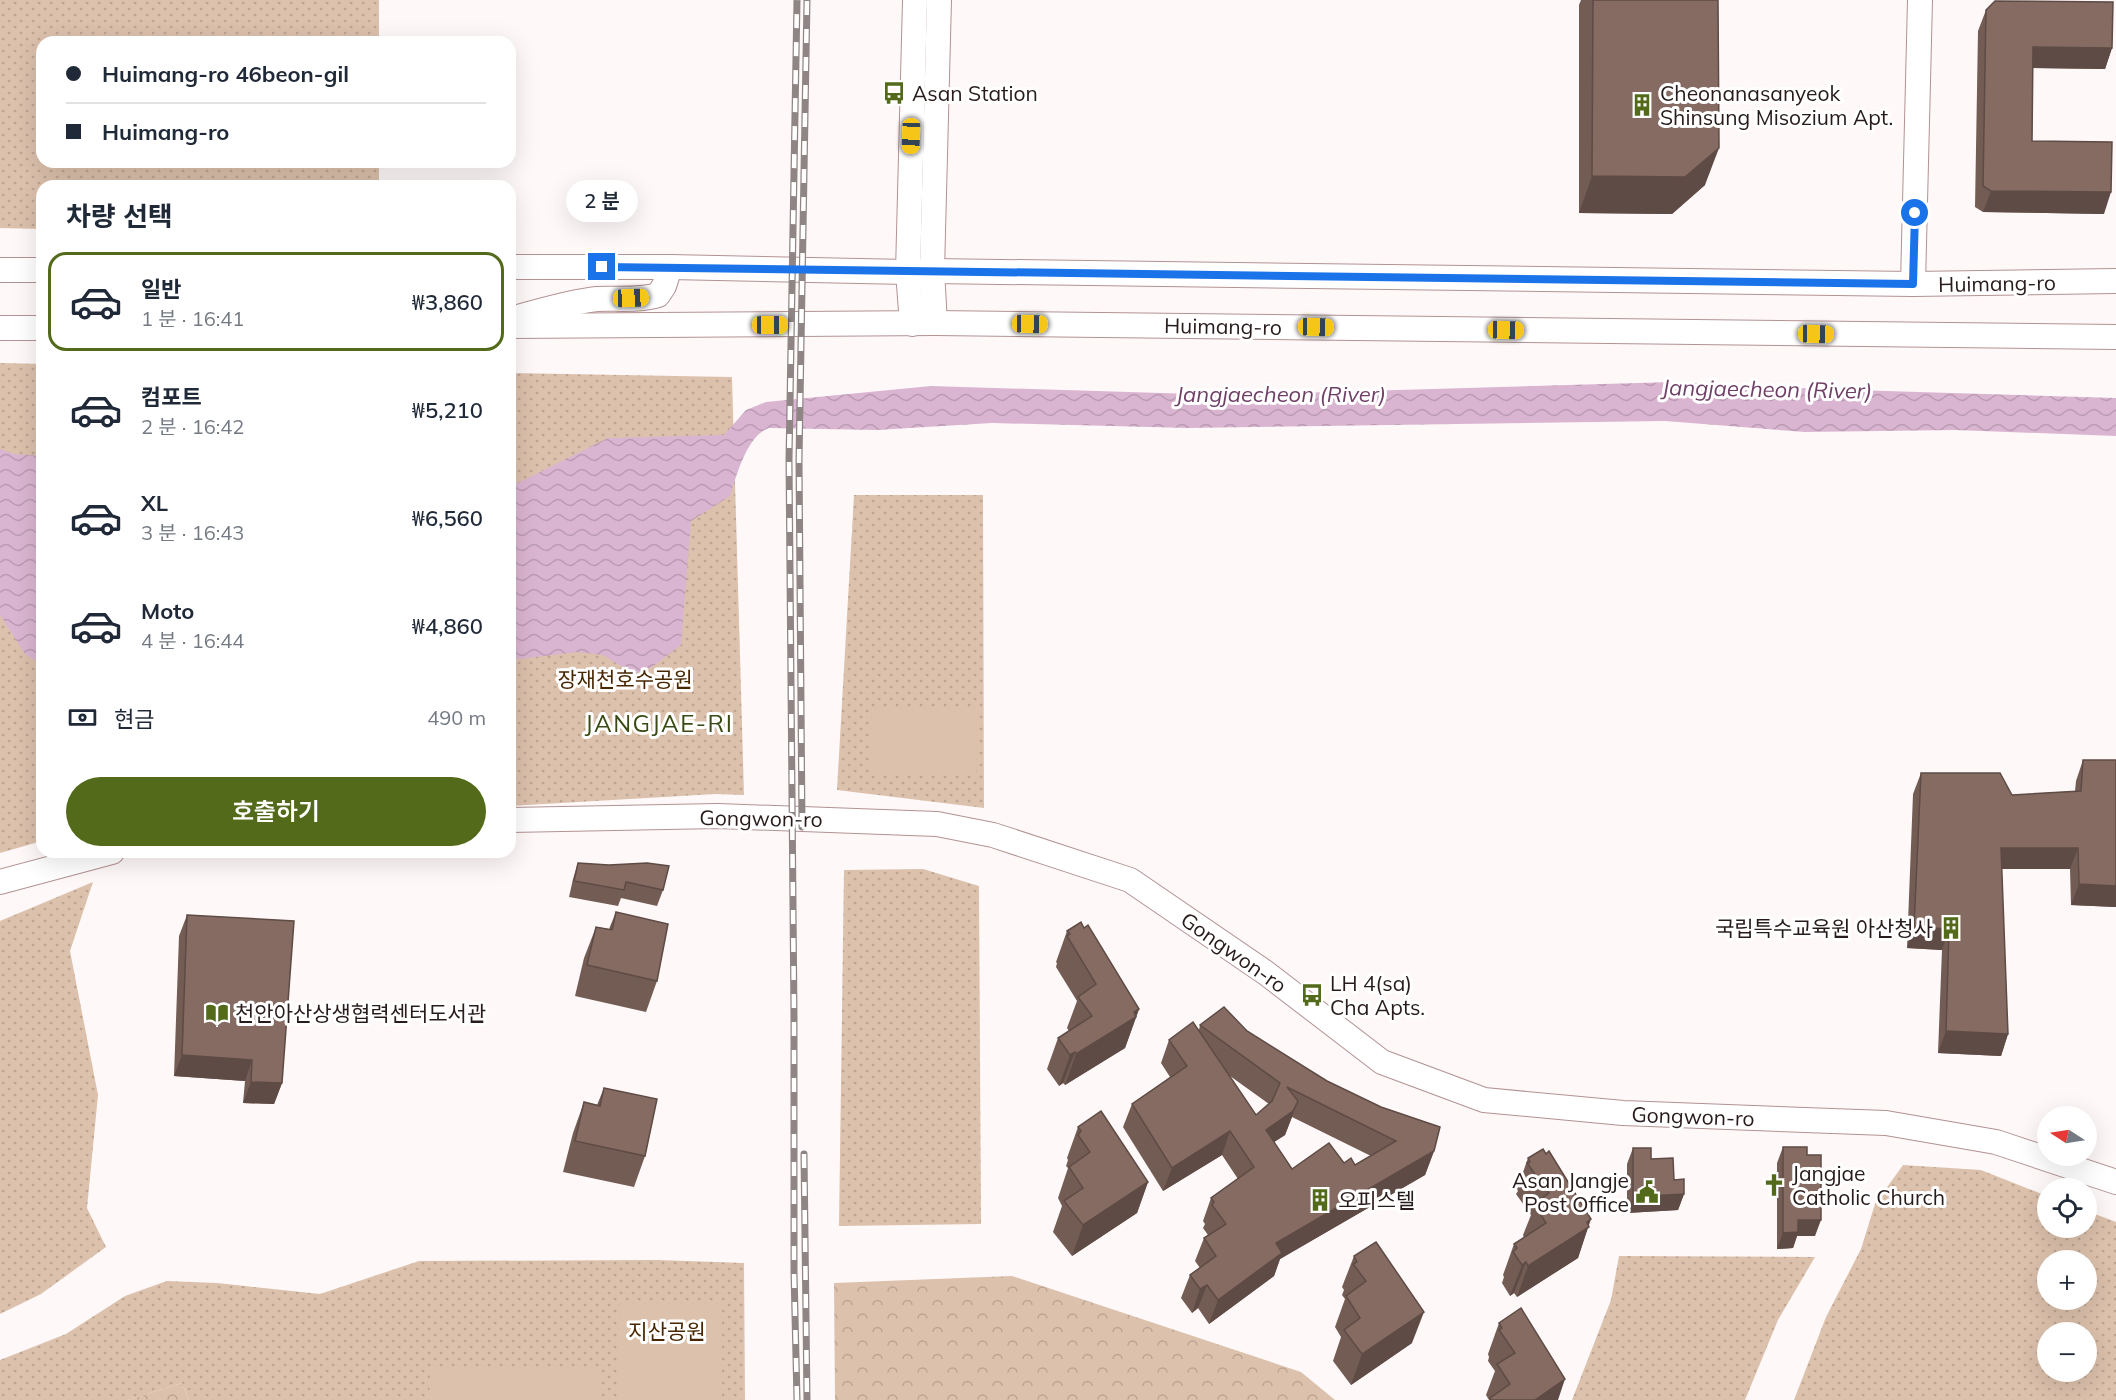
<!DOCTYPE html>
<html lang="ko">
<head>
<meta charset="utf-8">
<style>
  body { margin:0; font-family:Mulish,"Noto Sans KR",sans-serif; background:#f6f6f7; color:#1f2937; height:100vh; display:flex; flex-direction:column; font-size:22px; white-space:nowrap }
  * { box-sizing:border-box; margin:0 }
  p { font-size:20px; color:#747a83 }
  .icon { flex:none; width:33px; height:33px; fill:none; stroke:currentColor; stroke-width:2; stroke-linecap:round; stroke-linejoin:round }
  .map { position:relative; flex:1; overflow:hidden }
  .details { position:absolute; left:36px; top:180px; width:480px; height:678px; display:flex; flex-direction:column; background:#fff; border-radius:18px; box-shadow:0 6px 24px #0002 }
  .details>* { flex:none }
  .top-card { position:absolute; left:36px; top:36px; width:480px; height:132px; border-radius:18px; box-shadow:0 6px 24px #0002; display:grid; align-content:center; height:132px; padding:0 30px; background:#fff }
  .needle { width:39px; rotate:282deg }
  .tools { position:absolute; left:2037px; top:1106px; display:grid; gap:12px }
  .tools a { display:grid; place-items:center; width:60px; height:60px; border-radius:50%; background:#fff; box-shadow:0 6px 24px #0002; font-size:30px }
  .end { position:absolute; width:27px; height:27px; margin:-14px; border:8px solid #1a73e8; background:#fff; box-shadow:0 0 0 3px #fff }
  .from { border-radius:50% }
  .bubble { position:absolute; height:42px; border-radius:21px; background:#fff; box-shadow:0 6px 24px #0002; font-size:20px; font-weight:600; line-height:42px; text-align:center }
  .car { position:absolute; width:18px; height:36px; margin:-18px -9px; border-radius:8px; box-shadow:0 0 4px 2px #0007; background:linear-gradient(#f5c518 24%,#345 0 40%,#f5c518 0 76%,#345 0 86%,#f5c518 0) }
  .top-card b { display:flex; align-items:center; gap:21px; height:57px; font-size:22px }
  .top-card b+b { border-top:2px solid #e0e1e3 }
  .top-card i { width:15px; height:15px; background:#1f2937 }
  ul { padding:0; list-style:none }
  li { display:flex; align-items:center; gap:18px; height:99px; margin:0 12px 9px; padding:0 18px; border:3px solid transparent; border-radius:18px }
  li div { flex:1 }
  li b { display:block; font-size:22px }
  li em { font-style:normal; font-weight:600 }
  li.selected { border-color:#526a1a }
  li>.icon { width:54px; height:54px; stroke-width:1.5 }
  h2 { padding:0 30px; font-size:27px; line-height:72px }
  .pay { display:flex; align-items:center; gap:15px; height:66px; padding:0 30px; font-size:22px }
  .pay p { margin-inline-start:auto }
  .primary-button { display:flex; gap:12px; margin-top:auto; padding:12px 30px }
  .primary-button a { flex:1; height:69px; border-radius:36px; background:#526a1a; color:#fff; font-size:24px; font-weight:600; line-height:69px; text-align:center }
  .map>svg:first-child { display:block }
  .forest { fill:url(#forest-crowns) }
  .park { fill:url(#park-dots); fill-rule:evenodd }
  .pitch { fill:#dcc1ac }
  .water { fill:url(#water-waves) }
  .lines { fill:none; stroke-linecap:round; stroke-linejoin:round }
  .secondary-casing { stroke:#b29293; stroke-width:26 }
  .secondary { stroke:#fff; stroke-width:24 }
  .rail-casing { stroke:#8f8585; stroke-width:7 }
  .rail { stroke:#fff; stroke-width:4.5; stroke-dasharray:14; stroke-linecap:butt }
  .wall { fill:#735c54; fill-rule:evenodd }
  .shaded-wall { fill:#5e4b45 }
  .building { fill:#866b62; stroke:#5e4b45; stroke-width:1.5; fill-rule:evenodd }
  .route { stroke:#1a73e8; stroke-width:8 }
  .labels { text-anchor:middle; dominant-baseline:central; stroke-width:6; stroke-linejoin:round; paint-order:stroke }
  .poi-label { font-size:21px; fill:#271b1b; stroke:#fff; text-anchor:start }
  .street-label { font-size:21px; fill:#271b1b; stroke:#fff }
  .park-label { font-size:21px; fill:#482602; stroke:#fff }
  .water-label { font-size:22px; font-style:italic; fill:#6f3f66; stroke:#fff }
  .quarter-label { font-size:24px; letter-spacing:1.5px; fill:#394a14; stroke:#fff }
</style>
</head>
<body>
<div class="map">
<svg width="2116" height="1400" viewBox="0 0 2116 1400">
  <defs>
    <pattern id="forest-crowns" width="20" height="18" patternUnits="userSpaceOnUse" patternTransform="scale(1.5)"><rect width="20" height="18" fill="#dcc1ac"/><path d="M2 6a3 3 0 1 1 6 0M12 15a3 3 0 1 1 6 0" fill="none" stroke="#bda593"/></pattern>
    <pattern id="park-dots" width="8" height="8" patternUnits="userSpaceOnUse" patternTransform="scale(1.5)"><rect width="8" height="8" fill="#dcc1ac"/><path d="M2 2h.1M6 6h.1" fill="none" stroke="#bda593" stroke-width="1.8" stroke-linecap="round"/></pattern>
    <pattern id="water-waves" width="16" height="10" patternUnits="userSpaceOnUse" patternTransform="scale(1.5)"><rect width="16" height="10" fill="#dab5d1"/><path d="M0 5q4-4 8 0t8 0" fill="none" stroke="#bb9bb3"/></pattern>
  </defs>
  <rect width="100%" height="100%" fill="#fff8f8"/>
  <g class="forest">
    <path d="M1012,1276L1301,1372L1335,1400H835L834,1283Z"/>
    <path d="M182,1383L189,1400H128Z"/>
  </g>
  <g class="park">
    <path d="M0,0H379V42H42V162H379V186H42V229L0,228Z"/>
    <path d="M0,363L42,364V841L0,853Z"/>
    <path d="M510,373L732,377L744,795L715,794L510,806Z"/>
    <path d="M854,495H983L984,808L837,790Z"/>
    <path d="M923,869L979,886L981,1224L839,1226L844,870Z"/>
    <path d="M93,882L70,951L98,1095L87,1208L106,1247L41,1294L0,1314V921Z"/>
    <path d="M1903,1165L1981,1170L2047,1196L2048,1227H2086L2087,1211L2116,1222V1400H1794L1826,1317L1861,1249L1875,1204ZM2048,1260H2086V1299H2048ZM2048,1332H2086V1371H2048Z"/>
    <path d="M1619,1256L1815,1257L1778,1320L1745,1400H1572L1611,1300Z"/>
    <path d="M657,1260L744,1263L745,1400H189L182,1383L128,1400H0V1360L66,1334L125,1296L167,1281L217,1283L320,1294L419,1261Z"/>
  </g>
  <g class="pitch">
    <path d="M872,707L977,709L976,776L871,775Z"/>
    <path d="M620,1304H722V1400H618Z"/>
    <path d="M599,1369L598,1400H429L430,1370Z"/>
  </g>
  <g class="water">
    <path d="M1673,382L1821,389L2116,398V436L1955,430L1805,432L1665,421L1187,428L992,423L877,430L769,428C747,435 736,477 730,496L691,521L681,645L652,667L634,674L603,655L578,652L510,660V487L608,438L724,435L746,410L766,402L931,386L1226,395Z"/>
    <path d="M0,449L14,454L42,456V665L25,654L0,615Z"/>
  </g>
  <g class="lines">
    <g class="secondary-casing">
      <g id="secondary">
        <path d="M510,267H670L908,272L932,271L1913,284L2116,281"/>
        <path d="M0,270H42"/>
        <path d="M1913,284L1920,0"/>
        <path d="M518,317C544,310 570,302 597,299C617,298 638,301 658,295L664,286L670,267"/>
        <path d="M935,323L932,271L939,0"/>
        <path d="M912,324L908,272L915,0"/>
        <path d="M510,326L935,323L2116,337"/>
        <path d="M0,328H42"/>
        <path d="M510,820L718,816L937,824L993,835L1130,880L1266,973L1382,1062L1484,1100L1623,1113L1886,1123L1996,1142L2116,1182"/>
        <path d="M0,882L112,852"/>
      </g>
    </g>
    <use href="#secondary" class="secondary"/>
    <g class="rail-casing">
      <g id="rail">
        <path d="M802,827L799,460L807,0"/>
        <path d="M804,1154L807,1400"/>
        <path d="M797,1400L794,1272V1018L789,460L797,0"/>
      </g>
    </g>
    <use href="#rail" class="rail"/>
  </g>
  <g class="wall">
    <path d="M1581,0H1718L1705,185L1672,214L1579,213V5Z"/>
    <path d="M1986,10L2112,48L2105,69L2033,68L2032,141L2104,214L1983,212L1975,207L1978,31Z"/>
    <path d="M2083,760L2116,907L2071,905L2070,869H2001L2008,1034L2001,1056L1938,1053L1942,950L1907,948L1913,794L1921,773L2012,795L2075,791L2076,781Z"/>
    <path d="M578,863L663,890L657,906L621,898L618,906L569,897L573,879Z"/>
    <path d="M616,912L657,981L646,1012L575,996L584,958L596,927L609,929Z"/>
    <path d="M187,915L282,1083L274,1104L243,1103L245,1081L174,1076L179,936Z"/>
    <path d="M1067,931L1139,1009L1125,1048L1065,1085L1063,1083L1059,1086L1047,1069L1058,1038L1069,1031L1067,1028L1077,1001L1056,967L1057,963L1056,962Z"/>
    <path d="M1200,1025L1247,1031L1434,1151L1425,1175L1280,1259L1274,1276L1209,1324L1198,1308L1192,1313L1181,1298L1190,1275L1200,1268L1195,1261L1204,1238L1208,1235L1203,1228L1205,1224L1203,1221L1211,1198L1238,1179L1222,1155L1163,1191L1123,1127L1132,1104L1170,1077L1161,1063L1169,1040L1199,1030ZM1230,1076L1269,1104L1256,1115ZM1292,1117L1371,1156L1355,1165L1344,1163L1292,1169L1274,1142L1285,1135Z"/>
    <path d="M604,1088L645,1156L634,1187L563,1172L573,1133L584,1102L597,1105Z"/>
    <path d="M1078,1127L1148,1182L1137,1213L1072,1256L1053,1232L1062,1206L1058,1198L1068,1168L1066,1166L1068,1160L1067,1158Z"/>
    <path d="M1783,1147L1807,1155L1815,1236H1797L1793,1248L1777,1249V1163Z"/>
    <path d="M1633,1148L1651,1159L1674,1180L1684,1194L1678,1210L1627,1213V1164Z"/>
    <path d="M1528,1158L1588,1226L1578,1258L1517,1297L1514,1293L1510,1296L1502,1283L1504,1277L1503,1275L1514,1244L1524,1238L1523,1235L1531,1215L1516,1194L1518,1191L1517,1189Z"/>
    <path d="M1354,1256L1412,1343L1351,1385L1333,1361L1341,1337L1335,1327L1345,1299L1342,1295L1344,1290L1342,1287Z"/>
    <path d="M1499,1323L1558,1400H1489L1486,1395L1495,1371L1488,1361L1489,1357L1488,1354Z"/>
  </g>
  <g class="shaded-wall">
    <path d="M2033,47L2112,48L2105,69L2025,68Z"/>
    <path d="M1719,148L1705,185L1672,214L1579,213L1592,176Z"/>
    <path d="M1991,191L2111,192L2104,214L1983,212Z"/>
    <path d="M2001,848H2078L2070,869H1993Z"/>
    <path d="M2079,884L2116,886V907L2071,905Z"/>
    <path d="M1914,927L1949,929L1942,950L1907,948Z"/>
    <path d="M1139,1009L1125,1048L1065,1085L1076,1054Z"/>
    <path d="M1946,1031L2008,1034L2001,1056L1938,1053Z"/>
    <path d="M1075,1052L1063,1083L1059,1086L1070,1055Z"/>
    <path d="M182,1055L252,1060L245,1081L174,1076Z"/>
    <path d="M251,1082L282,1083L274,1104L243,1103Z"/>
    <path d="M1298,1101L1285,1135L1257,1153L1266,1130Z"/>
    <path d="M1230,1131L1222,1155L1163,1191L1172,1168Z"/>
    <path d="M1434,1151L1425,1175L1280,1259L1274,1276L1209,1324L1218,1300L1276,1243Z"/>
    <path d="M1148,1182L1137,1213L1072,1256L1083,1225Z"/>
    <path d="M1684,1194L1678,1210L1627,1213L1633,1197Z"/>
    <path d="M1591,1219L1578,1258L1517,1297L1528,1266Z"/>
    <path d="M1798,1220H1821L1815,1236H1797L1793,1248L1777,1249L1783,1233Z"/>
    <path d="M1526,1262L1514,1293L1510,1296L1522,1265Z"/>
    <path d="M1207,1285L1198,1308L1192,1313L1200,1289Z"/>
    <path d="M1424,1312L1412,1343L1351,1385L1362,1354Z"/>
    <path d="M1565,1379L1558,1400H1535Z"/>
  </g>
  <g class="building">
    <path d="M1593,0H1718L1719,148L1685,177L1592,176Z"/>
    <path d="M1995,1L2113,2L2112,48L2033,47L2032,141L2112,142L2111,192L1991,191L1983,186L1986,10Z"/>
    <path d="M2083,760H2116V886L2079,884L2078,848H2001L2008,1034L1946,1031L1949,929L1914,927L1921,773H2000L2012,795L2081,791Z"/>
    <path d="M578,863L609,865L647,863L669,866L663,890L626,882L624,890L574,881Z"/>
    <path d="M616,912L668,924L657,981L587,965L596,927L612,930Z"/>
    <path d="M187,915L294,921L282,1083L251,1082L252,1060L182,1055Z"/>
    <path d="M1081,922L1084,928L1088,925L1139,1009L1134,1012L1136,1017L1076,1054L1075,1052L1070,1055L1058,1038L1092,1016L1078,997L1096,984L1067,936L1070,934L1067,931Z"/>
    <path d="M1224,1007L1247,1031L1327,1081L1381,1107L1440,1127L1434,1151L1276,1243L1282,1253L1218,1300L1207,1285L1200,1289L1190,1275L1216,1256L1204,1238L1226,1224L1212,1205L1214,1202L1211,1198L1254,1167L1230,1131L1172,1168L1132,1104L1187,1066L1169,1040L1193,1022L1256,1115L1272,1101L1280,1083L1200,1025ZM1287,1087L1396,1141L1355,1165L1351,1158L1344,1163L1329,1143L1292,1169L1266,1130L1293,1111L1298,1101Z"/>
    <path d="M604,1088L657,1099L645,1156L575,1141L584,1102L600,1106Z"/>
    <path d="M1101,1111L1148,1182L1083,1225L1064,1201L1083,1188L1069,1167L1090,1152L1078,1135L1081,1131L1078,1127Z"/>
    <path d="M1783,1147H1807V1155H1821V1220H1798V1232L1783,1233Z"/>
    <path d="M1633,1148H1651V1159L1673,1158L1674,1180L1684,1179V1194L1633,1197Z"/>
    <path d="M1543,1149L1546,1154L1549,1151L1591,1219L1587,1222L1589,1227L1528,1266L1526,1262L1522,1265L1513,1252L1517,1248L1514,1244L1546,1223L1534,1204L1549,1193L1527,1163L1530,1162L1528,1158Z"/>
    <path d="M1376,1242L1424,1312L1362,1354L1344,1330L1360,1318L1346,1296L1366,1281L1353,1264L1357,1262L1354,1256Z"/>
    <path d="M1521,1308L1565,1379L1535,1400H1491L1490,1398L1510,1384L1497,1364L1515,1353L1499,1330L1502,1328L1499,1323Z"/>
  </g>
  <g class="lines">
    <path class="route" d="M602,267L1913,284L1915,213"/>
  </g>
  <defs>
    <g id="bus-bare" transform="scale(1.8)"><path d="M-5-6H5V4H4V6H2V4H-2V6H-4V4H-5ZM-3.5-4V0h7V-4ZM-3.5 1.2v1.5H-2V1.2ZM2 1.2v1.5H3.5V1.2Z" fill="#526a1a" stroke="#fff" stroke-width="2.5" paint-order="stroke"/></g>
    <g id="building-bare" transform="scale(1.8)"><path d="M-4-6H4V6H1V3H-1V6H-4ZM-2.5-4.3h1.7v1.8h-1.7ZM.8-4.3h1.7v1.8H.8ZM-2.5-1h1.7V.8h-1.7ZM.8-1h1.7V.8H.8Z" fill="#526a1a" stroke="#fff" stroke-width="2.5" paint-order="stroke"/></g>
    <g id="library-bare" transform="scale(1.8)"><path d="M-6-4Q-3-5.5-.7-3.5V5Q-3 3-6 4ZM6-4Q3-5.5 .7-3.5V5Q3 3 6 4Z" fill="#526a1a" stroke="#fff" stroke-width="2.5" paint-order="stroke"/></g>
    <g id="church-bare" transform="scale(1.8)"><path d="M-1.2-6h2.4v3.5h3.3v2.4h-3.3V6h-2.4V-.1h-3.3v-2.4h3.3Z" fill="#526a1a" stroke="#fff" stroke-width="2.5" paint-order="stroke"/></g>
    <g id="civic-bare" transform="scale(1.8)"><path d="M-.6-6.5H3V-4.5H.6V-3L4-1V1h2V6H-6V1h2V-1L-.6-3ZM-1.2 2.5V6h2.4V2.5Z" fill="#526a1a" stroke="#fff" stroke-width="2.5" paint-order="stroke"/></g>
  </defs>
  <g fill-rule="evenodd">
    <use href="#bus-bare" x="894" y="93"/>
    <use href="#building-bare" x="1642" y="105"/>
    <use href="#building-bare" x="1951" y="928"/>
    <use href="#bus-bare" x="1312" y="995"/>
    <use href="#library-bare" x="217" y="1013"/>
    <use href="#church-bare" x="1774" y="1185"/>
    <use href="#civic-bare" x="1647" y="1192"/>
    <use href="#building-bare" x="1320" y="1200"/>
  </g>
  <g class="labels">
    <g class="poi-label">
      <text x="912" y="93">Asan Station</text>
      <text x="1660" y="93">Cheonanasanyeok<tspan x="1660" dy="24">Shinsung Misozium Apt.</tspan></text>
      <text x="1933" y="928" text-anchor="end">국립특수교육원 아산청사</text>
      <text x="1330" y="983">LH 4(sa)<tspan x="1330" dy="24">Cha Apts.</tspan></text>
      <text x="235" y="1013">천안아산상생협력센터도서관</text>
      <text x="1792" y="1173">Jangjae<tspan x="1792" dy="24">Catholic Church</tspan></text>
      <text x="1629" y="1180" text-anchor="end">Asan Jangje<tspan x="1629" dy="24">Post Office</tspan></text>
      <text x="1338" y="1200">오피스텔</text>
    </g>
    <g class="street-label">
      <text transform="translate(1997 283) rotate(-1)">Huimang-ro</text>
      <text transform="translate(1223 326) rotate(1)">Huimang-ro</text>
      <text transform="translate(761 818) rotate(1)">Gongwon-ro</text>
      <text transform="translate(1234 952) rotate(35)">Gongwon-ro</text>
      <text transform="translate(1693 1116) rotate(2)">Gongwon-ro</text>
    </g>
    <g class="park-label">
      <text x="625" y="679">장재천호수공원</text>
      <text x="667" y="1331">지산공원</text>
    </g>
    <g class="water-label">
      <text transform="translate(1767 389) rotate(1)">Jangjaecheon (River)</text>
      <text x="1281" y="394">Jangjaecheon (River)</text>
    </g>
    <g class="quarter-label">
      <text x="659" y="723">JANGJAE-RI</text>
    </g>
  </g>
</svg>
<div class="tools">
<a><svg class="needle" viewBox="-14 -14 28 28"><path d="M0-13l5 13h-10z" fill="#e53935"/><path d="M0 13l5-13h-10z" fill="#747a83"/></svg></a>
<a><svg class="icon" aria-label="locate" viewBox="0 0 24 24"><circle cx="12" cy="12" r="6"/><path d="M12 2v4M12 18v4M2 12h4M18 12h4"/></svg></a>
<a>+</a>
<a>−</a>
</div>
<i class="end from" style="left:1915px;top:213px"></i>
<i class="end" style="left:602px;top:267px"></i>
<div class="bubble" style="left:566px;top:180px;width:72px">2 분</div>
<i class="car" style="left:911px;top:136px;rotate:182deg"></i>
<i class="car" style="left:631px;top:298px;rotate:88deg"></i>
<i class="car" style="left:1030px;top:324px;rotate:91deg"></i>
<i class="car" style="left:770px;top:325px;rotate:90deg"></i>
<i class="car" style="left:1316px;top:327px;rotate:91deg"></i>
<i class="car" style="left:1506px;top:330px;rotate:91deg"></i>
<i class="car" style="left:1816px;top:334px;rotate:91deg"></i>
<div class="top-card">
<b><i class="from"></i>Huimang-ro 46beon-gil</b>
<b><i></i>Huimang-ro</b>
</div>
<section class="details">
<h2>차량 선택</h2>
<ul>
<li class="selected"><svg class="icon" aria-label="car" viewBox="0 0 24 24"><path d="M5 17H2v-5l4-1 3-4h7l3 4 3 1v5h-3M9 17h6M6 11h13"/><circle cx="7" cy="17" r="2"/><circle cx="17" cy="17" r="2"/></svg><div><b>일반</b><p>1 분 · 16:41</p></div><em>₩3,860</em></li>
<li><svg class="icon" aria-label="car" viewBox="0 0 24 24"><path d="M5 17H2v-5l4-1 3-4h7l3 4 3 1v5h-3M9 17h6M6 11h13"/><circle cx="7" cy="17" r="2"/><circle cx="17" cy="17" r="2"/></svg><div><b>컴포트</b><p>2 분 · 16:42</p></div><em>₩5,210</em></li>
<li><svg class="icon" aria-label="car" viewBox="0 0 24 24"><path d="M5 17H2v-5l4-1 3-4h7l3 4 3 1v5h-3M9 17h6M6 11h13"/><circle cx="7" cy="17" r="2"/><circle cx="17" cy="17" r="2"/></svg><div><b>XL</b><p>3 분 · 16:43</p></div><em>₩6,560</em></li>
<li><svg class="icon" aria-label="car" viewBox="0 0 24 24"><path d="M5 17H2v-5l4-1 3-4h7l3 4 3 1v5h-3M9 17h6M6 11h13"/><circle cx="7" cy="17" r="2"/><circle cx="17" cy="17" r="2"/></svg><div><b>Moto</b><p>4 분 · 16:44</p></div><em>₩4,860</em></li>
</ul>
<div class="pay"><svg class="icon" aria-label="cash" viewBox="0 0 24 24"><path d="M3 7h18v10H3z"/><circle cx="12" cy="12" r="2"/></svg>현금<p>490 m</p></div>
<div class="primary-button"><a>호출하기</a></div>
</section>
</div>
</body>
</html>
